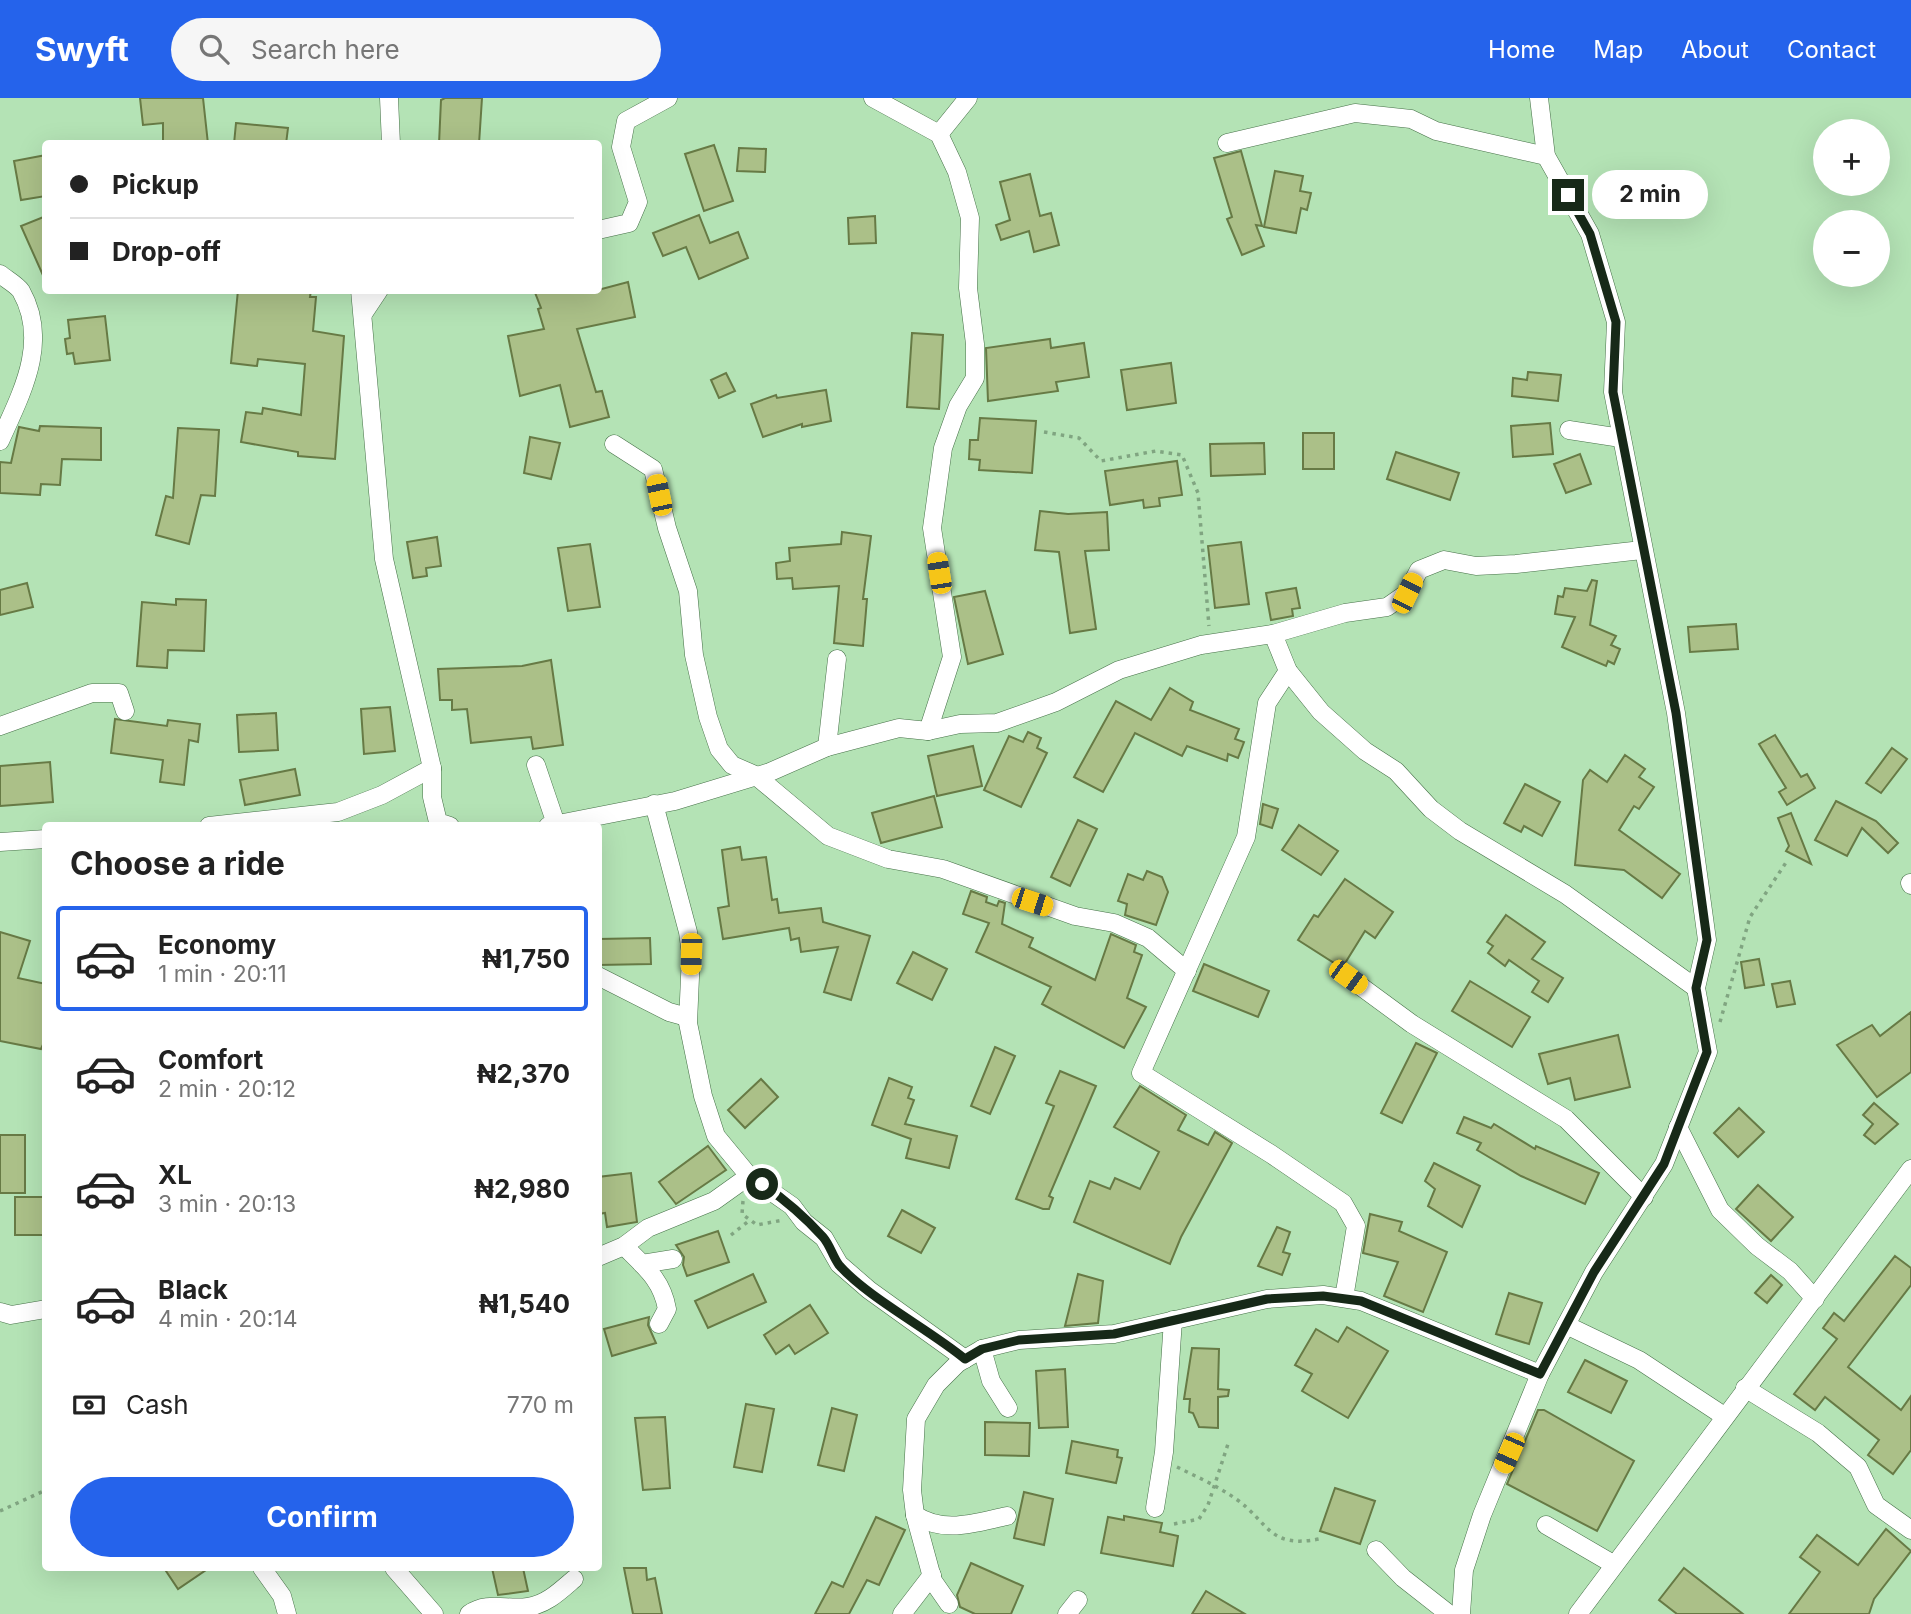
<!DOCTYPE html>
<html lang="en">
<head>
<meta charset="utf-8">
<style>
  body { margin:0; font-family:Inter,sans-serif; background:#f6f6f6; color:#222; height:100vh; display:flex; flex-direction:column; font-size:26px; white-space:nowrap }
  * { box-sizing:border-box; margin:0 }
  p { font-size:23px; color:#767676 }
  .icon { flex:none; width:38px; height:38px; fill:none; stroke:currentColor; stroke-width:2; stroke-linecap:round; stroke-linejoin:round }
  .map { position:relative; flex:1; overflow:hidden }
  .details { position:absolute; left:42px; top:724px; width:560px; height:749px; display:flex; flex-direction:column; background:#fff; border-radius:7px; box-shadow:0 7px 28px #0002 }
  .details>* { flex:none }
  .hud { position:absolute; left:42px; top:42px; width:560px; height:154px; border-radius:7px; box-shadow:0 7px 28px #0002; display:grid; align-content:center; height:154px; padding:0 28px; background:#fff }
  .fabs { position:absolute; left:1813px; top:21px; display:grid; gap:14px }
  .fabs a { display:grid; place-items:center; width:77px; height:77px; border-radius:50%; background:#fff; box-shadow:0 7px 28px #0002; font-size:35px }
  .end { position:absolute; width:32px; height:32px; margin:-16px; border:9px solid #172918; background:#fff; box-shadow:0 0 0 4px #fff }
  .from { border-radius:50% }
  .bubble { position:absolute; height:49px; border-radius:24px; background:#fff; box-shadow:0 7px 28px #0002; font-size:23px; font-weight:700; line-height:49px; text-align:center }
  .car { position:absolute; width:21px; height:42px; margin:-21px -10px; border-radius:9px; box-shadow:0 0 5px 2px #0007; background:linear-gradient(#f5c518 24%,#345 0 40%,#f5c518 0 76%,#345 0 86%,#f5c518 0) }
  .hud b { display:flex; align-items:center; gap:24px; height:66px; font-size:26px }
  .hud b+b { border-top:2px solid #e0e0e0 }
  .hud i { width:18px; height:18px; background:#222 }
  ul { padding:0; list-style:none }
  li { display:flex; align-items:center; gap:21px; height:105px; margin:0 14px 10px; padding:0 14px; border:4px solid transparent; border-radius:7px }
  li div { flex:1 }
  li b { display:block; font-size:26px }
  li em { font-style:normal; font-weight:700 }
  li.active { border-color:#2563eb }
  li>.icon { width:63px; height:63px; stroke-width:1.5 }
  h2 { padding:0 28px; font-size:32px; line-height:84px }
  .pay { display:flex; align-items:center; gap:18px; height:77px; padding:0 28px; font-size:26px }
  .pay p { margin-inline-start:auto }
  .primary-button { display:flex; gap:14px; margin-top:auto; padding:14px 28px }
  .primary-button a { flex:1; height:80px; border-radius:42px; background:#2563eb; color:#fff; font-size:28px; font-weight:700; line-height:80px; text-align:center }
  header { display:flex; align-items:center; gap:42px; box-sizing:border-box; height:98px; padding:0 35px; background:#2563eb; color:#fff }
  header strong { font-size:33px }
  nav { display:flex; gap:38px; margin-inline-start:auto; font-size:24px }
  .search { width:490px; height:63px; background:#f6f6f6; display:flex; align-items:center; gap:18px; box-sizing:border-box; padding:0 24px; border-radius:38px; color:#767676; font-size:26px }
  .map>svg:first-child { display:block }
  .building { fill:#abc088; stroke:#677a45; stroke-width:2 }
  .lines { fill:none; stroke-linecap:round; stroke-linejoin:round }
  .minor-casing { stroke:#467148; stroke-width:19 }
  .path { stroke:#80a581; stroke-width:3.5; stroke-dasharray:3.5 5; stroke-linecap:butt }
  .minor { stroke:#fff; stroke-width:18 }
  .route { stroke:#172918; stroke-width:9 }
</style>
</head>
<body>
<header>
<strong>Swyft</strong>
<div class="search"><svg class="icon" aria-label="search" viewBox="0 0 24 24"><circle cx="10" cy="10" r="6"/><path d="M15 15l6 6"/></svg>Search here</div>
<nav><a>Home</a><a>Map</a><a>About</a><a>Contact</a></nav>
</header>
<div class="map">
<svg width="1911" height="1516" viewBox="0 0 1911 1516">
  <rect width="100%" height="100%" fill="#b4e3b5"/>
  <g class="building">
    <path d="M140,0H203L208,46H163V25L143,27Z"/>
    <path d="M445,0H482L479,46H439L441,2Z"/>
    <path d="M236,25L288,30L286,46H234Z"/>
    <path d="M714,47L733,103L704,113L685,56Z"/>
    <path d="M739,50L766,51L765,74L737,73Z"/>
    <path d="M1241,53L1262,128L1256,127L1264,148L1242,157L1227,121L1232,119L1214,60Z"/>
    <path d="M46,57V98L21,102L14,63Z"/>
    <path d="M1275,73L1303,78L1300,93L1311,95L1307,112L1301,110L1296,135L1264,129Z"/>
    <path d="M1030,76L1040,118L1051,115L1059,147L1034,154L1029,133L1001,142L996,127L1010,122L1000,84Z"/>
    <path d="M699,117L710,145L738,134L748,160L699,181L686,149L663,158L653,135Z"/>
    <path d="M46,118V184L21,128Z"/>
    <path d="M875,118L876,145L849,146L848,120Z"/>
    <path d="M628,184L635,219L577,231L596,294L602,293L609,319L570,329L560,287L520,298L508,238L544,231L538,211L541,210L534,192H598Z"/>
    <path d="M238,192H311L310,199H316L313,233L344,238L335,361L298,358V354L241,344L246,314L262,316L263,310L301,317L305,266L258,261L257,268L231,265Z"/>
    <path d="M105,218L110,262L75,266L73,255L67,256L65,241L70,240L68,222Z"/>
    <path d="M912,235L943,237L939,311L907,309Z"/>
    <path d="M1050,241L1051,250L1084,245L1089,279L1056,284L1058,293L988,303L986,250Z"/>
    <path d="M1171,265L1176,305L1127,312L1121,272Z"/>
    <path d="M1528,274L1561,277L1558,303L1512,298L1513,280L1527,282Z"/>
    <path d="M726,275L735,293L719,300L711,282Z"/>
    <path d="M826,292L831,323L802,329V326L763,339L751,306L776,297L777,300Z"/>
    <path d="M980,320L1036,323L1032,375L979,372L980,362L969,361L970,342H978Z"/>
    <path d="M1550,325L1553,356L1513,359L1511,328Z"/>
    <path d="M40,328L101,330V362L62,361L60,387L41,386L40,397L0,395V364L11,365L19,329L39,333Z"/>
    <path d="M178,330L219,332L215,398L201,397L189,446L156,437L166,398L173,400Z"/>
    <rect x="1303" y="335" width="31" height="36"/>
    <path d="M530,339L560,345L551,381L524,375Z"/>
    <path d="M1264,345L1265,376L1211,378L1210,346Z"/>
    <path d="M1396,354L1459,375L1450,402L1387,381Z"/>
    <path d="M1580,356L1591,386L1566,395L1554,366Z"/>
    <path d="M1177,363L1182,397L1159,400L1160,408L1144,410L1143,402L1110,407L1105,373Z"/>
    <path d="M1040,413L1068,416L1107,414L1109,452L1085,453L1096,531L1070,535L1059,454L1035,452Z"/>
    <path d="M842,434L871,438L863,501H867L863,548L834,545L839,488L793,491L792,480L777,481L776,465L790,463L789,450L841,446Z"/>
    <path d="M437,439L441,468L426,470L427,478L413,480L407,444Z"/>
    <path d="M1241,444L1249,506L1215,510L1208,448Z"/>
    <path d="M590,446L600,509L568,513L558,450Z"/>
    <path d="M1592,482L1597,483L1590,527L1616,538L1611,547L1620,551L1614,566L1608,563L1606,568L1562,549L1575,519L1555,516L1558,498L1563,499L1565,490L1587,493Z"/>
    <path d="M27,485L33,509L0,517V492Z"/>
    <path d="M1296,490L1300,510L1292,511L1293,518L1271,522L1266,495Z"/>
    <path d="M985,493L1003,556L968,566L954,499Z"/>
    <path d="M176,501L206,502L204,553L168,552L167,570L137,568L142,504L176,507Z"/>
    <path d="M1736,526L1738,551L1690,554L1688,529Z"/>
    <path d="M551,562L563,647L533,651L531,639L471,645L467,611L452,612V602H440L438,571L522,568Z"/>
    <path d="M1170,590L1193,604L1190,612L1239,631L1235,641L1244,644L1238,660L1228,656L1227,663L1187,648L1182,658L1135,635L1103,694L1074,679L1116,603L1151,622Z"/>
    <path d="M390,609L395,653L364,656L361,611Z"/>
    <path d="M276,615L278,652L239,654L237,617Z"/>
    <path d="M115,621L167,628L168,622L200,626L198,644L189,642L184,687L160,684L163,662L111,655Z"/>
    <path d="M1028,634L1041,640L1037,650L1047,655L1021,709L984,692L1009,638L1023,644Z"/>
    <path d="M1775,637L1801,679L1807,676L1815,690L1787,707L1779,694L1786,690L1759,646Z"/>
    <path d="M973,648L982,688L937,698L928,658Z"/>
    <path d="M1892,650L1907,661L1881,695L1866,685Z"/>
    <path d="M1625,657L1645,671L1639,679L1654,689L1639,711L1634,708L1619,732L1680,776L1662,800L1624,772L1575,767L1583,682L1590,672L1607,684Z"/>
    <path d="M50,664L53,704L0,708V668Z"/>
    <path d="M295,671L300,697L245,707L240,682Z"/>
    <path d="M1525,686L1560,704L1542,738L1524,728L1521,734L1504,725Z"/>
    <path d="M934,698L942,729L881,745L872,715Z"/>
    <path d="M1836,703L1876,723L1898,745L1888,755L1862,730L1847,758L1815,742Z"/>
    <path d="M1263,706L1278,711L1272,730L1260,726Z"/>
    <path d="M1791,715L1811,766L1786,753L1789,748L1778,720Z"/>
    <path d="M1078,722L1097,731L1070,788L1051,779Z"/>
    <path d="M1299,727L1338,753L1321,777L1282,752Z"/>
    <path d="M740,749L742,762L766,759L772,802L777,801L779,815L821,810L823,824L870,838L851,902L824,894L838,849L801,854L799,840L791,842L789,830L723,841L718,810L729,808L722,752Z"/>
    <path d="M1147,773L1162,779L1168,794L1156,827L1125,817L1127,806L1118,803L1128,776L1143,782Z"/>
    <path d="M1345,781L1393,814L1375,840L1365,833L1342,870L1298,842L1314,817L1318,819Z"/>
    <path d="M971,793L987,799L986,804L997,808L999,803L1005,805L1002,826L1033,840L1029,849L1095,882L1111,836L1136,847L1134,854L1142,857L1127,900L1146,909L1124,950L1042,906L1051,889L976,854L989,825L963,816Z"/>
    <path d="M1506,817L1545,844L1532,861L1563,880L1548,904L1532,894L1539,883L1509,862L1505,868L1488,855L1493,848L1487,844Z"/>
    <path d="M0,834L30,843L18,880L46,886V940L41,951L0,943Z"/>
    <path d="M650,840L651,866L598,867V841Z"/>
    <path d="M913,854L947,871L932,902L897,885Z"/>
    <path d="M1759,861L1764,887L1745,890L1741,864Z"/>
    <path d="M1204,866L1269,893L1258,919L1193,893Z"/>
    <path d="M1470,883L1530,919L1512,949L1452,913Z"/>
    <path d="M1790,883L1795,906L1777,909L1772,886Z"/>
    <path d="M1911,914V974L1877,999L1837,947L1872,927L1880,938Z"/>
    <path d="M1618,937L1630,989L1575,1002L1570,980L1548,986L1539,956Z"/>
    <path d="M1416,945L1437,955L1402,1025L1381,1015Z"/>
    <path d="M995,949L1015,958L990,1016L971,1008Z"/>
    <path d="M1060,973L1096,988L1049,1098L1053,1100L1049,1111H1043L1016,1101L1054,1008L1046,1005Z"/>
    <path d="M889,980L912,989L908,1000L914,1002L905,1026L957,1038L949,1070L906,1060L911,1041L872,1027Z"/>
    <path d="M761,981L778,999L745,1030L728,1012Z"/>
    <path d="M1140,988L1186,1017L1178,1032L1208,1047L1215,1034L1232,1045L1181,1139L1170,1166L1074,1124L1090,1083L1110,1091L1115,1080L1140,1091L1159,1054L1114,1029Z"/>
    <path d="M1874,1005L1898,1026L1875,1046L1864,1037L1873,1026L1863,1017Z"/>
    <path d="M1739,1010L1764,1034L1738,1059L1714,1035Z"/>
    <path d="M1464,1019L1491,1030L1494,1026L1535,1051L1536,1048L1599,1075L1585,1106L1521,1078L1477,1052L1481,1045L1457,1035Z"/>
    <rect x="0" y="1037" width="25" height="58"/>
    <path d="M708,1048L726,1072L676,1106L659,1084Z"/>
    <path d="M1434,1065L1480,1088L1462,1129L1428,1108L1435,1091L1425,1083Z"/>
    <path d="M631,1075L637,1124L607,1129L605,1115L598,1116V1079Z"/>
    <path d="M1758,1087L1793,1119L1771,1143L1736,1111Z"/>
    <rect x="15" y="1099" width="31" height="38"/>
    <path d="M902,1112L935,1130L921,1155L888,1138Z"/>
    <path d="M1370,1116L1402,1124L1399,1133L1447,1154L1423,1214L1384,1198L1398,1164L1363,1155Z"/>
    <path d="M1277,1129L1290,1134L1283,1154L1290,1156L1282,1177L1258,1168Z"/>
    <path d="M718,1133L729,1164L687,1178L683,1167L684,1159L676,1147Z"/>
    <path d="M1895,1158L1911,1170V1187L1848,1269L1901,1312L1911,1298V1352L1893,1376L1868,1357L1879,1342L1825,1299L1815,1312L1794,1296L1837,1241L1823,1230L1834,1215L1844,1223Z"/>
    <path d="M753,1176L766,1204L708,1230L695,1203Z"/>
    <path d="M1078,1176L1103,1183L1098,1225L1065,1228Z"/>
    <path d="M1771,1177L1782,1187L1767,1205L1755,1195Z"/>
    <path d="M1509,1195L1542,1205L1529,1246L1496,1236Z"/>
    <path d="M810,1207L828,1235L795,1256L789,1247L776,1256L764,1237Z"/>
    <path d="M649,1219L648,1227L656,1245L612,1258L604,1231Z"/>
    <path d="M1347,1229L1388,1253L1348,1320L1302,1293L1312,1276L1295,1267L1316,1231L1338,1244Z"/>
    <path d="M1192,1250L1219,1251L1218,1291L1229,1292L1228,1298L1218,1299V1330L1199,1329L1193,1315L1189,1314L1190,1301H1184Z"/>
    <path d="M1585,1262L1627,1283L1611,1315L1568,1294Z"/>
    <path d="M1065,1271L1068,1329L1039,1330L1036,1273Z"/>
    <path d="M746,1306L774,1311L762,1374L734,1369Z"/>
    <path d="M832,1310L857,1317L844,1373L818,1367Z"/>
    <path d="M1538,1312H1544L1634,1363L1597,1433L1507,1386Z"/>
    <path d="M665,1319L670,1390L643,1392L635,1320Z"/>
    <path d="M985,1324L1030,1325L1029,1358L985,1357Z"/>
    <path d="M1072,1343L1118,1352L1117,1359L1122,1360L1116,1385L1066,1375Z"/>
    <path d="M1335,1390L1375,1403L1360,1446L1320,1433Z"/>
    <path d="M1024,1394L1053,1401L1044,1447L1014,1440Z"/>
    <path d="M1124,1418L1162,1425L1160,1434L1178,1438L1173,1468L1101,1455L1108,1419L1124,1422Z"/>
    <path d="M876,1419L905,1432L879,1487L867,1482L849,1516H815L832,1484L843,1489Z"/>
    <path d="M1886,1431L1911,1453L1874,1501L1869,1516H1789L1820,1474L1800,1459L1817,1437L1858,1467Z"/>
    <path d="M971,1465L1023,1488L1011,1516H975L960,1509L957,1497Z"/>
    <path d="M164,1470H209L178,1491Z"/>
    <path d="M492,1470H523L528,1493L498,1497Z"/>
    <path d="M624,1470H646L647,1482L655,1480L662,1516H633Z"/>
    <path d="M1684,1470L1743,1516H1677L1659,1502Z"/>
    <path d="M1206,1493L1245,1516H1192Z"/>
  </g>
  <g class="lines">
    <g class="minor-casing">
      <g id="minor">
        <path d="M389,0L391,46"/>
        <path d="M873,0L939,36L957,74L970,120L968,190L975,246V280L958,308L943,350L932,430L952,559L928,633"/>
        <path d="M939,36L968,0"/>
        <path d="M1227,45L1355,15L1411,21L1436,33L1546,58"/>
        <path d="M598,132L629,125L638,104L621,49L626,23L668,0"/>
        <path d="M0,176C6,181 17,187 21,193C50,244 21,296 0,343"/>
        <path d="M363,216L379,192"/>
        <path d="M1569,332L1621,340"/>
        <path d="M614,346L653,371L667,430L688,493L694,557L708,619L719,651L732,667L755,677L828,738L888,761L943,771L1075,818L1114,825L1148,840L1187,873"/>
        <path d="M1273,536L1288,573L1321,614L1365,653L1396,673L1431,711L1460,733L1565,796L1696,890"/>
        <path d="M1288,573L1267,605L1246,739L1141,975L1271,1056L1343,1105L1356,1128L1344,1200"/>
        <path d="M0,628L92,595H119L125,613"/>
        <path d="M827,649L837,561"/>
        <path d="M536,667L556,726"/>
        <path d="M432,670V699L438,724L450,728"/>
        <path d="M654,706L688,834L691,856L688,925L703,998L716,1038L749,1078L792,1108L804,1124L824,1140L839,1166L869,1192L965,1261"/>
        <path d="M209,728L338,714L382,697L432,670L384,461L360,192"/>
        <path d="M548,728L675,703L770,674L827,649L899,630L928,633L960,626L997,625L1056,604L1119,572L1201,547L1273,536L1345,515L1387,509L1407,495L1419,472L1444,462L1476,468L1516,466L1642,452"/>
        <path d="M0,744L46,741"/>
        <path d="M1910,785L1911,787"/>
        <path d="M598,878L669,914L687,919"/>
        <path d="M1348,879L1412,926L1566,1021L1644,1099"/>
        <path d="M1678,1029L1720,1112L1757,1148L1790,1173L1815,1201"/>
        <path d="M624,1148C645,1169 662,1182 667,1211L659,1226"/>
        <path d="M598,1159L624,1148L648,1130L714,1103L749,1078"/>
        <path d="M642,1166L673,1161"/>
        <path d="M0,1214L11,1217L46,1211"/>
        <path d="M1566,1227L1639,1262L1724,1318"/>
        <path d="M982,1251L991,1283L1008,1310"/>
        <path d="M1745,1290L1818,1335L1858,1369L1876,1407L1911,1432"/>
        <path d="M1155,1410L1164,1354L1173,1222"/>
        <path d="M915,1417L933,1483L949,1506"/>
        <path d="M1007,1418C974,1425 944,1436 915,1417L912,1392L916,1321L936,1287L958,1265L982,1251L1019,1242L1114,1236L1267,1201L1323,1197L1361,1203L1540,1276"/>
        <path d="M1546,1427L1613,1466"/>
        <path d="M1376,1452L1403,1480L1449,1516"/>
        <path d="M262,1470L282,1498L287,1516"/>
        <path d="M394,1470L434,1516"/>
        <path d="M469,1516C487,1503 506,1512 528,1509C547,1506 560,1493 574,1481"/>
        <path d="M902,1516L932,1477"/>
        <path d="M1067,1516L1078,1502"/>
        <path d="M1461,1516L1464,1472L1482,1417L1540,1276L1594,1174L1664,1066L1708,954L1696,890L1707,842L1676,615L1613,294L1616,224L1590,136L1546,58L1539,0"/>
        <path d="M1578,1516L1911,1071"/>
      </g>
    </g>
    <g class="path">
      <path d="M1044,334L1079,340L1101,363L1156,353L1182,357L1198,395L1209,528"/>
      <path d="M1720,924L1750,819L1787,763"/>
      <path d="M743,1103L742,1116L757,1127L783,1122"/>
      <path d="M731,1137L750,1122"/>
      <path d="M1177,1369C1197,1379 1218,1388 1236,1401C1269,1424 1268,1451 1319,1441"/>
      <path d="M0,1413L46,1392"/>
      <path d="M1174,1426L1199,1421L1208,1407L1228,1346"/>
    </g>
    <use href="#minor" class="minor"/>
  </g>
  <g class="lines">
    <path class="route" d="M762,1086C784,1101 805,1119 823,1139C830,1147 833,1159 839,1167C867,1199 930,1232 965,1261L982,1251L1019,1242L1114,1236L1267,1201L1323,1198L1361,1203L1540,1276L1594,1174L1664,1066L1707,954L1696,890L1707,842L1676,615L1613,294L1616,224L1590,136L1568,97"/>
  </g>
</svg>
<div class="fabs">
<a>+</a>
<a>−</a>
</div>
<i class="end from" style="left:762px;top:1086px"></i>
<i class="end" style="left:1568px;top:97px"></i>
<div class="bubble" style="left:1592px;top:72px;width:116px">2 min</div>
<i class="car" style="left:659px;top:397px;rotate:348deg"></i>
<i class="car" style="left:939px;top:475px;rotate:351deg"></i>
<i class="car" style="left:1407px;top:495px;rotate:26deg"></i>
<i class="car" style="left:1032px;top:804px;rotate:108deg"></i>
<i class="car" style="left:691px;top:856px;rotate:182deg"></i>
<i class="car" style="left:1348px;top:879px;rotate:126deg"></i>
<i class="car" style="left:1509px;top:1355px;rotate:204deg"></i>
<div class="hud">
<b><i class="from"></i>Pickup</b>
<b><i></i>Drop-off</b>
</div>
<section class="details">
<h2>Choose a ride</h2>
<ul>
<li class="active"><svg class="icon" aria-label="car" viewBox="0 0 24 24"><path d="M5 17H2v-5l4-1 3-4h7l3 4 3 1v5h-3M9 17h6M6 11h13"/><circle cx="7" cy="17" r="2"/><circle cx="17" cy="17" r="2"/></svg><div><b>Economy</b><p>1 min · 20:11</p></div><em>₦1,750</em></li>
<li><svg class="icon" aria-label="car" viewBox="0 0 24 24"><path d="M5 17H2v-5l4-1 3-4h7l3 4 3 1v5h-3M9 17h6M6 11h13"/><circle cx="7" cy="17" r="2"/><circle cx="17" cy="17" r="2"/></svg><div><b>Comfort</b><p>2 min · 20:12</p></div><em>₦2,370</em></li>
<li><svg class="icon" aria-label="car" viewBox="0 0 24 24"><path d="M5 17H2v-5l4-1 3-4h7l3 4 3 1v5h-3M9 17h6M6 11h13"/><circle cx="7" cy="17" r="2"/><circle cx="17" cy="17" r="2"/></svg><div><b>XL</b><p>3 min · 20:13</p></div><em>₦2,980</em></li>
<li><svg class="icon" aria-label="car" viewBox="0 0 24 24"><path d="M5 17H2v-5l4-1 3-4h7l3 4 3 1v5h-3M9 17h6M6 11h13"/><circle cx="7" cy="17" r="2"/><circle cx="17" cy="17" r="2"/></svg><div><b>Black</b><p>4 min · 20:14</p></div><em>₦1,540</em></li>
</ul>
<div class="pay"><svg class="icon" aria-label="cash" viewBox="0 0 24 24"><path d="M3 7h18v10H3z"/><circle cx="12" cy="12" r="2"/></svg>Cash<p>770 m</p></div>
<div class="primary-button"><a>Confirm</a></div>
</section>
</div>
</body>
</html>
